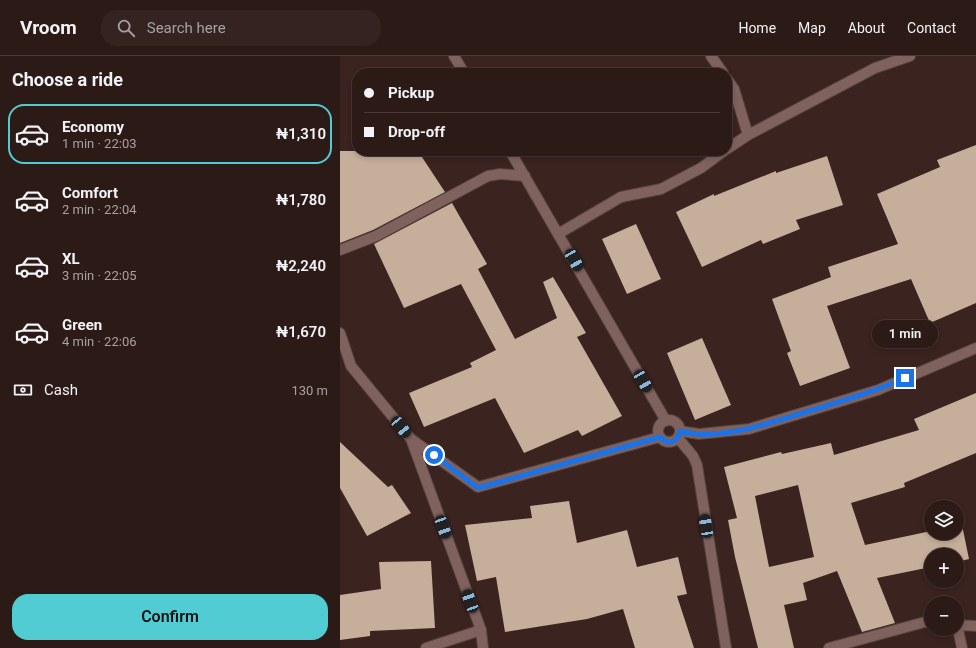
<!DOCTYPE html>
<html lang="en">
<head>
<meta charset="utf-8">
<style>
  body { margin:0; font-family:Roboto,sans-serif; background:#342320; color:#f1f3f6; height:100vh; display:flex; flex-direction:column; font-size:15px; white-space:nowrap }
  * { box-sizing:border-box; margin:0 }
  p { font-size:13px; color:#a6a1a1 }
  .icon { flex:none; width:22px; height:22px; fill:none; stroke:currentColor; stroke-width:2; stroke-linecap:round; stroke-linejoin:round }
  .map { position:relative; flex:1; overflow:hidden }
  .drawer { display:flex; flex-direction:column; background:#2c1a17; width:340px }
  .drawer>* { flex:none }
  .top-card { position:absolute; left:12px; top:12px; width:380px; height:88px; border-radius:16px; box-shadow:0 2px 6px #0003,0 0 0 1px #483836; display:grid; align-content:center; height:88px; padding:0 12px; background:#2c1a17 }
  .controls { position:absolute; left:584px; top:444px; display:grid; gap:8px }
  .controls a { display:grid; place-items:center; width:40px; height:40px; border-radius:50%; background:#2c1a17; box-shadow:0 2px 6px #0003,0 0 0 1px #483836; font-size:20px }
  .end { position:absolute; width:18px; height:18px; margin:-9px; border:5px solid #1a73e8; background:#fff; box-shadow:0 0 0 2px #fff }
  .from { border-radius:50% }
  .bubble { position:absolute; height:28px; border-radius:14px; background:#2c1a17; box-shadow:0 2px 6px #0003,0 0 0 1px #483836; font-size:13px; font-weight:600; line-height:28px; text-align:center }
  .car { position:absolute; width:12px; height:24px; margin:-12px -6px; border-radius:5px; box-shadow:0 0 3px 1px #0007; background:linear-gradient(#222 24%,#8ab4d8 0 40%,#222 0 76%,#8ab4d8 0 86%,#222 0) }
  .top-card b { display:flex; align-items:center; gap:14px; height:38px; font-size:15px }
  .top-card b+b { border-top:1px solid #483836 }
  .top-card i { width:10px; height:10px; background:#f1f3f6 }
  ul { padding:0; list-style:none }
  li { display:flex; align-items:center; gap:12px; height:60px; margin:0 8px 6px; padding:0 4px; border:2px solid transparent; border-radius:16px }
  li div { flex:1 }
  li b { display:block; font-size:15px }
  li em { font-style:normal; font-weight:600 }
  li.on { border-color:#51ccd3 }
  li>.icon { width:36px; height:36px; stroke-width:1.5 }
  h2 { padding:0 12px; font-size:18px; line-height:48px }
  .pay { display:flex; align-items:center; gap:10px; height:44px; padding:0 12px; font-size:15px }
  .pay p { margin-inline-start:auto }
  .cta { display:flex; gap:8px; margin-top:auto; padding:8px 12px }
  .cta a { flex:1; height:46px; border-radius:16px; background:#51ccd3; color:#111; font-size:16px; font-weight:600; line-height:46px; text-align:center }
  header { display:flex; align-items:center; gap:24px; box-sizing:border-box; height:56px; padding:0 20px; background:#2c1a17; border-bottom:1px solid #483836 }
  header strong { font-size:19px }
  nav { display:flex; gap:22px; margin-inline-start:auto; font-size:14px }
  .search { width:280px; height:36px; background:#342320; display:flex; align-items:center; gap:10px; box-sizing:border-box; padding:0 14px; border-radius:16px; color:#a6a1a1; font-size:15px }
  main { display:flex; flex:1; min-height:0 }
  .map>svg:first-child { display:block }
  .building { fill:#c5ae9a; fill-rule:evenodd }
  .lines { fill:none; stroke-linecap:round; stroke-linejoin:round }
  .minor-casing { stroke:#55413e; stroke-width:12 }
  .minor { stroke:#7f625d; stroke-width:10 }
  .route { stroke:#1a73e8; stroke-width:5 }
</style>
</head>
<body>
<header>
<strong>Vroom</strong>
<div class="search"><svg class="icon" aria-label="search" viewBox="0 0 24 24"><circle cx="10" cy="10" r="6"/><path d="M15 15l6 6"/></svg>Search here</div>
<nav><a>Home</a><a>Map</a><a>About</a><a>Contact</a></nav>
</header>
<main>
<section class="drawer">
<h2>Choose a ride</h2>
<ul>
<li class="on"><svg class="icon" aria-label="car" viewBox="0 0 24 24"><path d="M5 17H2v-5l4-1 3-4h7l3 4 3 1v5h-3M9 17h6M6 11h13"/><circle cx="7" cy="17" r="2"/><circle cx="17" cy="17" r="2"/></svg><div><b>Economy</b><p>1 min · 22:03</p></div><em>₦1,310</em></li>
<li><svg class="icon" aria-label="car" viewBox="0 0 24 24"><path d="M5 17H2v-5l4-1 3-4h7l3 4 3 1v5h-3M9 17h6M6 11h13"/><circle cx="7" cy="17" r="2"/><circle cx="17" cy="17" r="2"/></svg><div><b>Comfort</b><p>2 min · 22:04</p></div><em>₦1,780</em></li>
<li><svg class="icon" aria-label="car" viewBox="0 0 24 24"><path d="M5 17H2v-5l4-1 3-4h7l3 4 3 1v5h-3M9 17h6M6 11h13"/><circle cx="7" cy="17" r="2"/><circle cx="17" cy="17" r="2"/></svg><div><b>XL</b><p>3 min · 22:05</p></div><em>₦2,240</em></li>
<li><svg class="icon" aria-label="car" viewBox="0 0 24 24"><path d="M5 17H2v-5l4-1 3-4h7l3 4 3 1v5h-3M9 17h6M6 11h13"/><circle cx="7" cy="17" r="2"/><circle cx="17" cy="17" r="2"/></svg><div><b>Green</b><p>4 min · 22:06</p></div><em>₦1,670</em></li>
</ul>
<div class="pay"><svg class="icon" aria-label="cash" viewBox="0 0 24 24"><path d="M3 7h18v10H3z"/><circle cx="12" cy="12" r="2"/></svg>Cash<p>130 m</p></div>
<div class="cta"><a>Confirm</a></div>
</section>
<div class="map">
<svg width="636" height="592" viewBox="0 0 636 592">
  <rect width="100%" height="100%" fill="#3b231f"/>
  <g class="building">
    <path d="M636,89V247L590,267L571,223L487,250L510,312L460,330L447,297L451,295L432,243L491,221L488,211L558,188L537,138L600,111L597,104Z"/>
    <path d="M0,95H78L105,136L33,174L0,187Z"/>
    <path d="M487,100L503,149L456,164L460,173L423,188L421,184L362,211L336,156L374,138V140L436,115V117Z"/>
    <path d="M112,147L147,208L138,213L175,283L217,262L203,226L213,221L246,277L237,281L282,360L242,380L238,374L184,397L155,342L84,371L69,337L132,311L130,307L156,294L121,228L64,252L34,188Z"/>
    <path d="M296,168L321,223L287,238L262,183Z"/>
    <path d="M362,282L391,349L355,364L327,297Z"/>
    <path d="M636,337V397L564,427L565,431L511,447L525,489L591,475V477H617V470L622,469L629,503L617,506V499H591V511L537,522L555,567L522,576L497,515L463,527L467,544L444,549L454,592H418L395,501L388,464L397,462L384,411L441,396L442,398L491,387L494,399L579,374L574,363ZM458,429L474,501L429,511L415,440Z"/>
    <path d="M0,386L48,431L52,429L71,457L27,480L0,432Z"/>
    <path d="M229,445L237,487L287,474L297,511L338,501L347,538L337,540L354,592H295L283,553L247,563L165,576L156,521L137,525L125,469L192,462L190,450Z"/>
    <path d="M91,505L95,572L30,575V580L0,584V539L41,533L39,506Z"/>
  </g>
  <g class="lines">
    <g class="minor-casing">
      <g id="minor">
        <path d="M114,0L124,17"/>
        <path d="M371,0L383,17"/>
        <path d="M387,23L394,33L408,79"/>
        <path d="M387,93L408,79L535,12L570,0"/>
        <path d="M170,95L326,365"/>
        <path d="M218,178L281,141L321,133L361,112L384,95"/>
        <path d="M0,194L36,180L148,120L160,118L185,120"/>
        <path d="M0,277L11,310L71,383L141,574L143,592"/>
        <circle cx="329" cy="375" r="11"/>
        <path d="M340,375L359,378L409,373L538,334L636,292"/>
        <path d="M338,382L353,400L357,409L386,592"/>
        <path d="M71,383L138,431L320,381"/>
        <path d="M617,569L622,592"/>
        <path d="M617,569L636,570"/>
        <path d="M86,592L141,574"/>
        <path d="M489,592L585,566H591"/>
      </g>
    </g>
    <use href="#minor" class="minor"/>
  </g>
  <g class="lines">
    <path class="route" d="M94,399L138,432L320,381C328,390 338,386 340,375C378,386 433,366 469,355C502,345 534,336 565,322"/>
  </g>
</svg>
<div class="controls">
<a><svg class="icon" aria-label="layers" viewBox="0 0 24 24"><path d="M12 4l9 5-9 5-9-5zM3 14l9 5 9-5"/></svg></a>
<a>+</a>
<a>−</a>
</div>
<i class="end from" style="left:94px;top:399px"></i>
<i class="end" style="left:565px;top:322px"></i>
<div class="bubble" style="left:532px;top:264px;width:66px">1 min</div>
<i class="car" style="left:234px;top:204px;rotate:150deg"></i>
<i class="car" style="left:303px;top:325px;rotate:150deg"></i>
<i class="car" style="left:61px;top:371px;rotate:141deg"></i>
<i class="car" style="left:366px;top:470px;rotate:351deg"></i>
<i class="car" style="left:103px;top:471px;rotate:160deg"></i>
<i class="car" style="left:130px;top:545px;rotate:340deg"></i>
<div class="top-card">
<b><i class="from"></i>Pickup</b>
<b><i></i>Drop-off</b>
</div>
</div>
</main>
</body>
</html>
